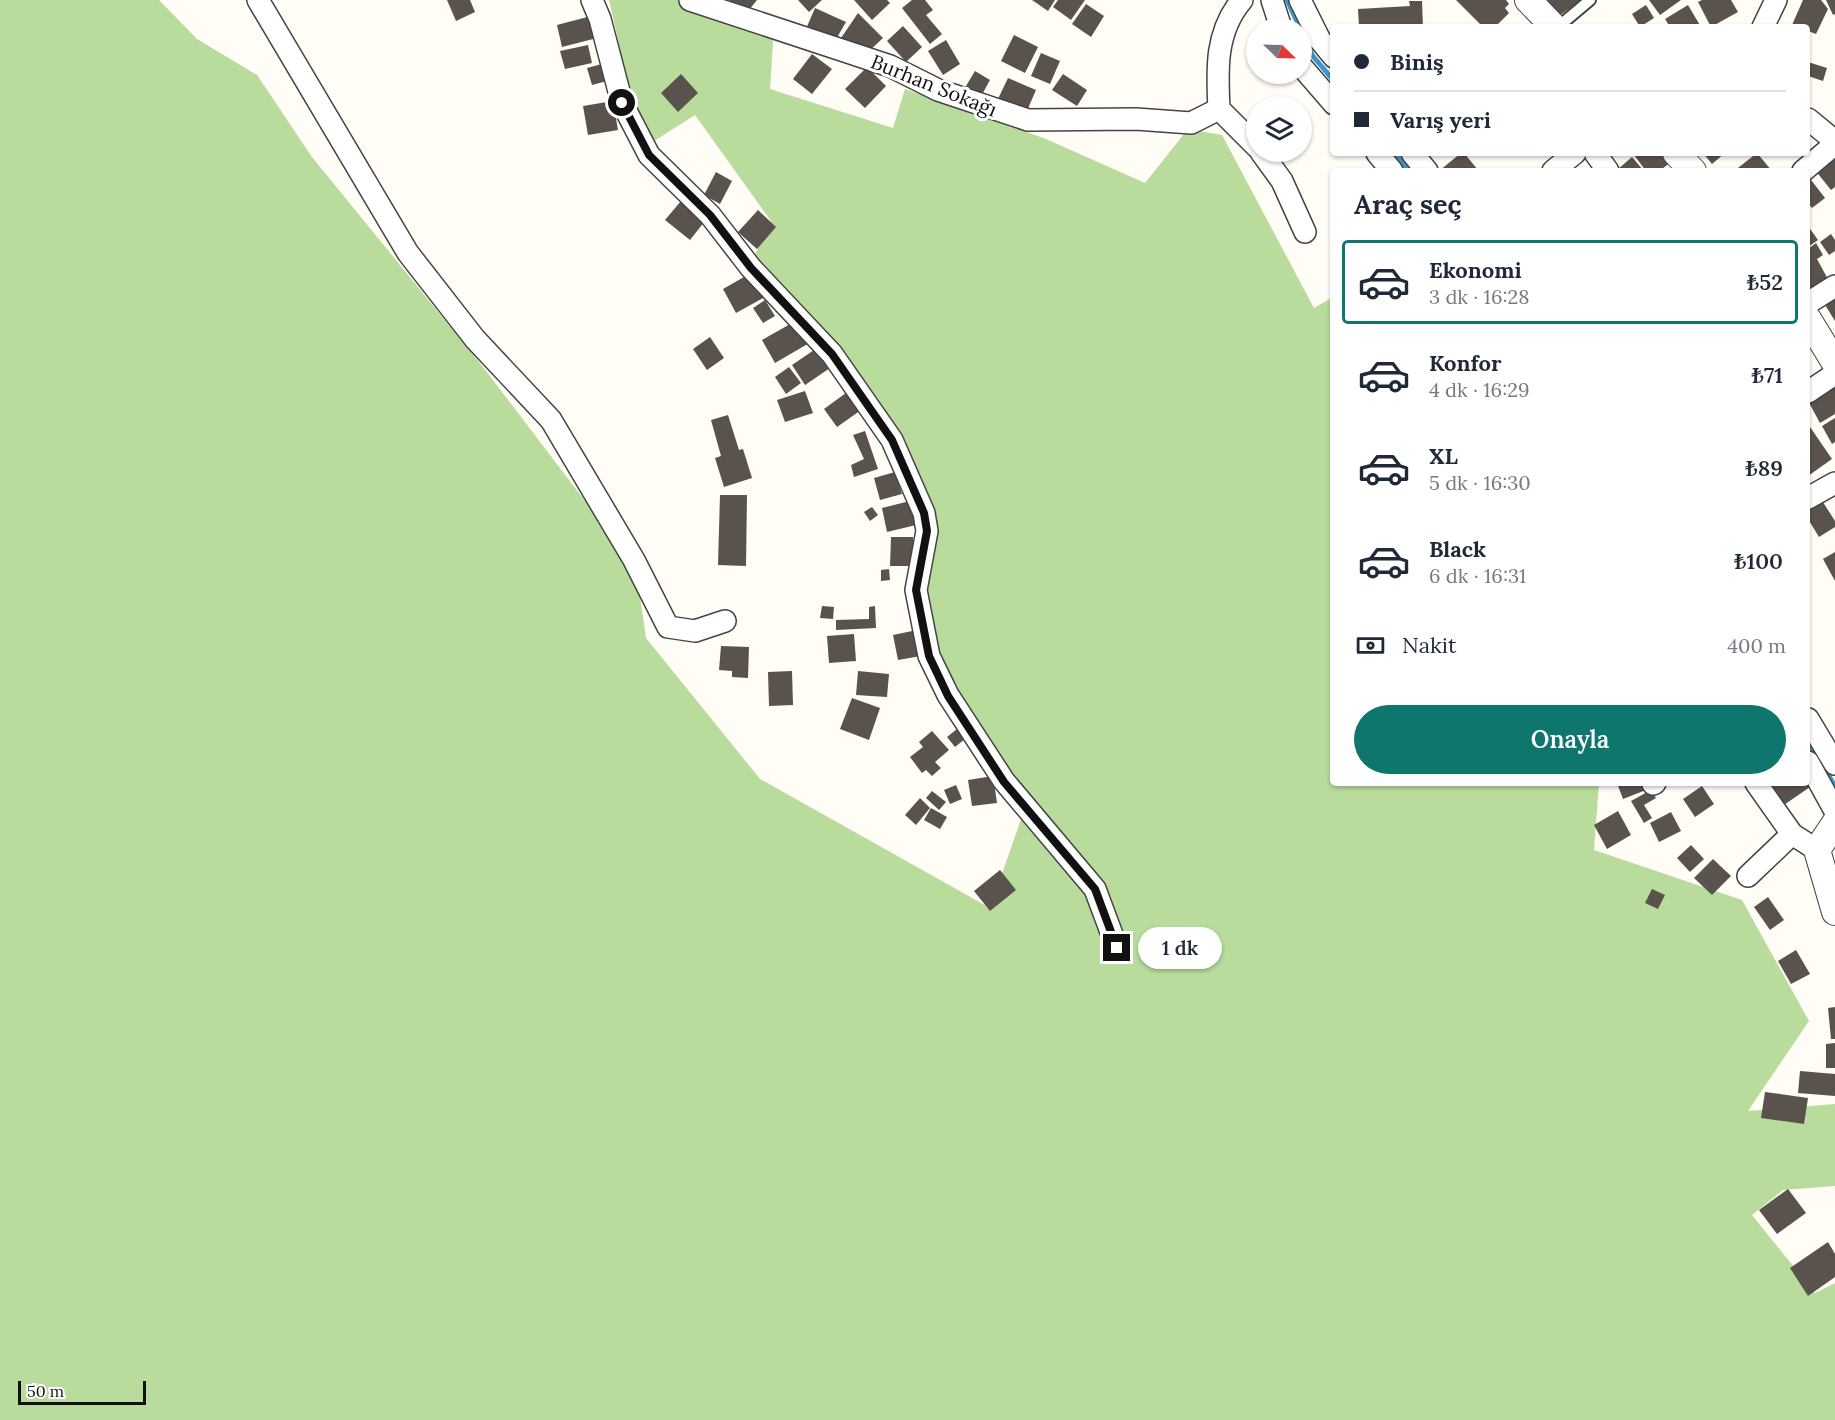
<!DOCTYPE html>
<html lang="tr">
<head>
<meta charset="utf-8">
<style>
  body { margin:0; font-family:Lora,serif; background:#f6f6f7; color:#1f2937; height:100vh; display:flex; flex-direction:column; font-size:22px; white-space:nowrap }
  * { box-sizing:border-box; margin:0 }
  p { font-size:20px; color:#747a83 }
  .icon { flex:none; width:33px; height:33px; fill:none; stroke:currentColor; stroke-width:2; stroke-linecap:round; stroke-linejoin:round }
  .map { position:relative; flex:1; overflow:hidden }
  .sheet { position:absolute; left:1330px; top:168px; width:480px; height:618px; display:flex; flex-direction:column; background:#fff; border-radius:6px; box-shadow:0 2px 4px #0004 }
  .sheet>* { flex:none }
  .hud { position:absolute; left:1330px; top:24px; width:480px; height:132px; border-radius:6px; box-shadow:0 2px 4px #0004; display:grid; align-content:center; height:132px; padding:0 24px; background:#fff }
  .needle { width:39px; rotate:113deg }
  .fabs { position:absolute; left:1246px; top:18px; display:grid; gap:12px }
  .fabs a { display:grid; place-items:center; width:66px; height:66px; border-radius:50%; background:#fff; box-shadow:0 2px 4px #0004; font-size:30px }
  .scale { position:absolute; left:18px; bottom:15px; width:128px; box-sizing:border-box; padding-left:6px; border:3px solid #111; border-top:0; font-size:16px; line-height:21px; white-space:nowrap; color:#111; -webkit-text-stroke:4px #fff; paint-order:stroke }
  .end { position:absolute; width:27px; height:27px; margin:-14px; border:8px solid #111; background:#fff; box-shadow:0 0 0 3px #fff }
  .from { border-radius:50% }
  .bubble { position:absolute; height:42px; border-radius:21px; background:#fff; box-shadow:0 2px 4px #0004; font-size:20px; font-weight:600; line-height:42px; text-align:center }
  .hud b { display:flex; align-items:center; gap:21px; height:57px; font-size:22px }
  .hud b+b { border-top:2px solid #e0e1e3 }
  .hud i { width:15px; height:15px; background:#1f2937 }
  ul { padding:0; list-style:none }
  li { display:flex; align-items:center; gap:18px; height:84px; margin:0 12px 9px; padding:0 12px; border:3px solid transparent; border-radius:6px }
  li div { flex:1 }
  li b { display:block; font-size:22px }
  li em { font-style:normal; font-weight:600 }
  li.active { border-color:#0f766e }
  li>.icon { width:54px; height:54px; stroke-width:1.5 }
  h2 { padding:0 24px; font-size:27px; line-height:72px }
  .pay { display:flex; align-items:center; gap:15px; height:66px; padding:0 24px; font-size:22px }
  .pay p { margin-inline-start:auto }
  .primary-button { display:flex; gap:12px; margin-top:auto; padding:12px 24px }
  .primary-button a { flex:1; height:69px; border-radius:36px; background:#0f766e; color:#fff; font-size:24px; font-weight:600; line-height:69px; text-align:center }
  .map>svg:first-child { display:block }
  .forest { fill:#b9dc9c }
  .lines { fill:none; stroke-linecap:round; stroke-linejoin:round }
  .stream { stroke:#3f96cf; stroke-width:5 }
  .building { fill:#5a524d }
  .service-casing { stroke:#444; stroke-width:14 }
  .minor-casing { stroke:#444; stroke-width:24 }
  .tertiary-casing { stroke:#444; stroke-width:28 }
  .service { stroke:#fff; stroke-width:10 }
  .minor { stroke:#fff; stroke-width:21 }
  .tertiary { stroke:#fff; stroke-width:26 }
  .route { stroke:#111; stroke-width:8 }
  .labels { text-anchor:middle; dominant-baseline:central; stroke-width:6; stroke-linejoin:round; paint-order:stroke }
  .street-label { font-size:20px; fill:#111; stroke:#fff }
</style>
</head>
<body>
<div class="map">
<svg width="1835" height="1420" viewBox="0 0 1835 1420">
  <rect width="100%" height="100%" fill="#fffdf5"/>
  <path class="forest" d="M0,0H159L197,39L257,75L312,157L483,367L636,568L646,638L760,779L990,908L1027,802L921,642L915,487L754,257L771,221L695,115L651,143L634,111L609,0H697L774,27L770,89L893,128L905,89L1046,139L1145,183L1188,129L1222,135L1314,308L1333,297L1334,783H1599L1594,850L1742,900L1809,1021L1748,1111L1835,1104V1186L1783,1190L1752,1215L1815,1293L1835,1283V1420H0Z"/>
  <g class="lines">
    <g class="stream">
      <path d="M1287,0L1300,28"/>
      <path d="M1302,33L1312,55L1334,81"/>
      <path d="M1394,153L1409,171"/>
      <path d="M1808,742L1835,786"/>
    </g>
  </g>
  <g class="building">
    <path d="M447,0H470L475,12L456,21Z"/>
    <path d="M730,0H757L745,15L729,2Z"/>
    <path d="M798,0H822L809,12Z"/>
    <path d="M854,0H887L890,3L872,20Z"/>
    <path d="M912,0H925L933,10L926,15L942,34L930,44L902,8Z"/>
    <path d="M1032,0H1055L1048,11Z"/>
    <path d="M1058,0H1085L1071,20L1053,7Z"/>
    <path d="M1456,0H1506L1509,4L1505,8L1509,13L1495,27H1483Z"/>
    <path d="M1547,0H1581L1559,16Z"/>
    <path d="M1649,0H1681L1660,15Z"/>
    <path d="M1702,0H1731L1738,12L1711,27L1698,2Z"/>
    <path d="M1803,0H1821L1828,9L1816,34L1808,31V27L1792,25Z"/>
    <path d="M1826,0H1835V14L1833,15Z"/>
    <path d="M1409,1H1422L1423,27H1359L1358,9L1410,6Z"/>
    <path d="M1086,4L1104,16L1091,37L1072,24Z"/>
    <path d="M1646,5L1654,18L1640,27L1632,14Z"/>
    <path d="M1688,5L1701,27H1670L1665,19Z"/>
    <path d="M815,8L846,22L835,41L806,29Z"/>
    <path d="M858,13L883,38L867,53L839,41Z"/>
    <path d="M591,16L597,38L562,47L557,25Z"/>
    <path d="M903,26L922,47L906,62L887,41Z"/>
    <path d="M1014,35L1038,47L1025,73L1001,61Z"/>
    <path d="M946,40L960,64L943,75L928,51Z"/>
    <path d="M588,45L592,63L565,69L560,51Z"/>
    <path d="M1041,53L1060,61L1050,84L1031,76Z"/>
    <path d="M812,54L832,69L812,94L793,79Z"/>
    <path d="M1808,62L1827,68L1823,81L1808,76Z"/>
    <path d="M602,64L607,81L592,85L587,68Z"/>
    <path d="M867,67L886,86L865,108L845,89Z"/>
    <path d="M975,71L990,80L979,100L963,91Z"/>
    <path d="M681,74L698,93L678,112L661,93Z"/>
    <path d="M1063,74L1087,90L1077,106L1052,90Z"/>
    <path d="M1008,78L1036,90L1026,113L997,101Z"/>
    <path d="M613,101L618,130L588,135L583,106Z"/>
    <path d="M1461,153H1464L1478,170L1439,171Z"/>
    <path d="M1636,153H1662L1670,163L1659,171H1646L1634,155Z"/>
    <path d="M1703,153H1725L1712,164Z"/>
    <path d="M1757,153L1772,171H1734Z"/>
    <path d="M1835,153V187L1831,190L1815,170Z"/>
    <path d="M1632,157L1644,171H1618L1617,170Z"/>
    <path d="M716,172L732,181L720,204L704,195Z"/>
    <path d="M1808,176L1825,198L1812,208L1808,203Z"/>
    <path d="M681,201L705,221L690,240L665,220Z"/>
    <path d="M758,210L776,227L757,249L738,232Z"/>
    <path d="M1808,226L1818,240L1808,247Z"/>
    <path d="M1831,234L1835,240V251L1829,255L1820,242Z"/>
    <path d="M1816,243L1823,255L1817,259L1830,283L1811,295L1808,289V249Z"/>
    <path d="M751,273L765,297L736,313L723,289Z"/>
    <path d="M1835,292V321L1822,300Z"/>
    <path d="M765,300L775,316L763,323L753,308Z"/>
    <path d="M799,319L811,342L775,363L762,340Z"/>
    <path d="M710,337L724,358L707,370L693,349Z"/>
    <path d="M817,348L830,368L805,385L792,365Z"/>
    <path d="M789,367L801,383L786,394L775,377Z"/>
    <path d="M1835,386V414L1820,423L1808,401Z"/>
    <path d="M850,390L864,408L837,427L824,409Z"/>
    <path d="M805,391L813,413L785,422L777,400Z"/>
    <path d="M728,415L739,450L743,449L752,478L724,487L715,458L721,456L711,420Z"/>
    <path d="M1835,418V442L1832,444L1822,426Z"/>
    <path d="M1808,424L1832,459L1808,476Z"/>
    <path d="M865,431L878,469L854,477L851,465L864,459L853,435Z"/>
    <path d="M895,472L902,494L880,500L874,478Z"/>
    <path d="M720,495H747L746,566L718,565Z"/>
    <path d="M1821,499L1835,521V527L1819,537L1808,519V508Z"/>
    <path d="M910,501L916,525L887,532L882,508Z"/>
    <path d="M872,507L878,515L870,521L864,512Z"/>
    <path d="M891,537H913V566H890Z"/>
    <path d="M1835,552V581L1823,559Z"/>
    <path d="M889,569L890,580L881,581V570Z"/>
    <path d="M822,606L834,607L833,619L820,618Z"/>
    <path d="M875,606L876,628L836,630V620L869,619V607Z"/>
    <path d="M917,630L921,656L898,660L893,635Z"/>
    <path d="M854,634L856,661L829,663L827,636Z"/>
    <path d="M721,646L749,647L748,678L732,677V671L719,670Z"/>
    <path d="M792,671L793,705L769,706L768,672Z"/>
    <path d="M858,671L889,674L887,697L856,695Z"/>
    <path d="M852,698L880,708L869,740L840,729Z"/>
    <path d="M962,725L970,735L955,747L947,737Z"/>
    <path d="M932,731L949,750L935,762L941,768L932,776L926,770L922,773L910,757L923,747L919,742Z"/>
    <path d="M993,776L997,803L972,806L968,780Z"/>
    <path d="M1617,783H1643L1646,790L1623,799Z"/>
    <path d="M1765,783H1807L1810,787L1781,807Z"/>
    <path d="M956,785L962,799L950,804L944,790Z"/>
    <path d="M1702,786L1714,804L1695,817L1683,799Z"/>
    <path d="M1651,790L1656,798L1644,805L1652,818L1644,823L1631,801Z"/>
    <path d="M932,791L946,802L939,810L926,798Z"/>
    <path d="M920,798L930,808L916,825L905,815Z"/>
    <path d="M931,808L947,817L940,829L924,820Z"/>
    <path d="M1618,811L1631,835L1607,849L1594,825Z"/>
    <path d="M1671,812L1681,831L1659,842L1650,823Z"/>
    <path d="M1691,845L1704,859L1690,872L1677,858Z"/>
    <path d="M1713,859L1731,876L1712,895L1694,878Z"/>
    <path d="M1000,870L1016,890L990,911L974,891Z"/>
    <path d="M1652,889L1665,895L1658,909L1645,903Z"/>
    <path d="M1768,897L1784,920L1770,930L1754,907Z"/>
    <path d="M1796,950L1810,974L1791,984L1778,961Z"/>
    <path d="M1835,1007V1039H1831L1828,1008Z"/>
    <path d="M1835,1043V1068H1826V1044Z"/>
    <path d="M1800,1071L1835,1074V1096L1798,1093Z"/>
    <path d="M1765,1092L1808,1098L1804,1124L1761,1118Z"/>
    <path d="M1788,1189L1806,1213L1777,1234L1759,1210Z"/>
    <path d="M1828,1242L1835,1254V1277L1808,1296L1790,1268Z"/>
  </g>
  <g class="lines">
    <g class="service-casing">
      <path id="service" d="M1558,27L1590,0"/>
    </g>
    <g class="minor-casing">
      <g id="minor">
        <path d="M258,0L408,253L475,339L551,420L634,560L668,627L695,631L725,621"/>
        <path d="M592,0L600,19L622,103L649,155L710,215L751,268L832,354L892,440L924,513L927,531L916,590L929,656L948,695L1004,781L1095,889L1117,948"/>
        <path d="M690,0L890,66L938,90L1028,120L1136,119L1191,123L1219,109"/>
        <path d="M1242,0C1215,32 1217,70 1219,109L1257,147"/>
        <path d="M1272,0L1281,28"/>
        <path d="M1300,0L1320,40L1334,57"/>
        <path d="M1763,27L1776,0"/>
        <path d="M1302,67L1334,104"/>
        <path d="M1808,119L1835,141"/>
        <path d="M1261,152L1282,181L1305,232"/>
        <path d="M1377,153L1392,171"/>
        <path d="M1412,153L1427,171"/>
        <path d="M1595,153L1608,171"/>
        <path d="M1553,171L1575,153"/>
        <path d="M1803,171L1835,144"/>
        <path d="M1808,303L1835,286"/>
        <path d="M1808,392L1835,374"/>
        <path d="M1808,498L1835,483"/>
        <path d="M1808,719L1835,764"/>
        <path d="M1808,762L1835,811"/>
        <path d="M1756,783L1792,834L1817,850"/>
        <path d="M1653,784L1655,783"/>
        <path d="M1748,876L1792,834"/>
      </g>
    </g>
    <g class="tertiary-casing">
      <g id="tertiary">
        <path d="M1528,0L1554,27"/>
        <path d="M1676,153L1693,171"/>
        <path d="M1808,319L1835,363"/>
        <path d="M1835,823L1817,850L1835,912"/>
      </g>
    </g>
    <use href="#service" class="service"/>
    <use href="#minor" class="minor"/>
    <use href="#tertiary" class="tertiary"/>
  </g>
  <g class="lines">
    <path class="route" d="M622,103L649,155L710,215L751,268L832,354L892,440L924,513L927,531L916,590L929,656L948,696L1004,782L1095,889L1117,948"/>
  </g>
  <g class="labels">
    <g class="street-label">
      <text transform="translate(934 85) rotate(22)">Burhan Sokağı</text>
    </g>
  </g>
</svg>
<div class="fabs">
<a><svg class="needle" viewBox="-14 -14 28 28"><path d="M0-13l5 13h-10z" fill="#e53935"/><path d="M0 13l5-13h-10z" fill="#747a83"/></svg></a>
<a><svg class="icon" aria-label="layers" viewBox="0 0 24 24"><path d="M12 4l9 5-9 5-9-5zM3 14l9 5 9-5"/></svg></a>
</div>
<div class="scale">50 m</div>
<i class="end from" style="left:622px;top:103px"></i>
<i class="end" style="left:1117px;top:948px"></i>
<div class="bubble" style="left:1138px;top:927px;width:84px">1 dk</div>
<div class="hud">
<b><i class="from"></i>Biniş</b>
<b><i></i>Varış yeri</b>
</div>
<section class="sheet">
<h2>Araç seç</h2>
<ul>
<li class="active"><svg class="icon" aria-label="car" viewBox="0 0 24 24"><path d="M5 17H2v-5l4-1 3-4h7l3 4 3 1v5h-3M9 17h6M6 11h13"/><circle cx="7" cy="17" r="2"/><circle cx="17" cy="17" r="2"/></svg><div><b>Ekonomi</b><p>3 dk · 16:28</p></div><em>₺52</em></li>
<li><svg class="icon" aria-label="car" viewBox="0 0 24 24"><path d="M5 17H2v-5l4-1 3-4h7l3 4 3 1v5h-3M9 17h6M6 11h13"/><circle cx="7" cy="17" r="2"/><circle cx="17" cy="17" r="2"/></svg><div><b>Konfor</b><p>4 dk · 16:29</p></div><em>₺71</em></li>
<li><svg class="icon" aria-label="car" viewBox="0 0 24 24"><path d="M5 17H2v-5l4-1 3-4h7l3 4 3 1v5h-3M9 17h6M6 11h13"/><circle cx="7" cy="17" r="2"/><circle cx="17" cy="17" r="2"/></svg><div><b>XL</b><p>5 dk · 16:30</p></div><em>₺89</em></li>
<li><svg class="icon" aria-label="car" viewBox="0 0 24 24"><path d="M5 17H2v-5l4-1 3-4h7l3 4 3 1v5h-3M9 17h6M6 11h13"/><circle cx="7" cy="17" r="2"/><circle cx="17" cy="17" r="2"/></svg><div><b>Black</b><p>6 dk · 16:31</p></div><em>₺100</em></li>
</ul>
<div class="pay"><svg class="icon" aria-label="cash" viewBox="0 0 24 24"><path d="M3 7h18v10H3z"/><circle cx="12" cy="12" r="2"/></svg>Nakit<p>400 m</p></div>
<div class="primary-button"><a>Onayla</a></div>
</section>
</div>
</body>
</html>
